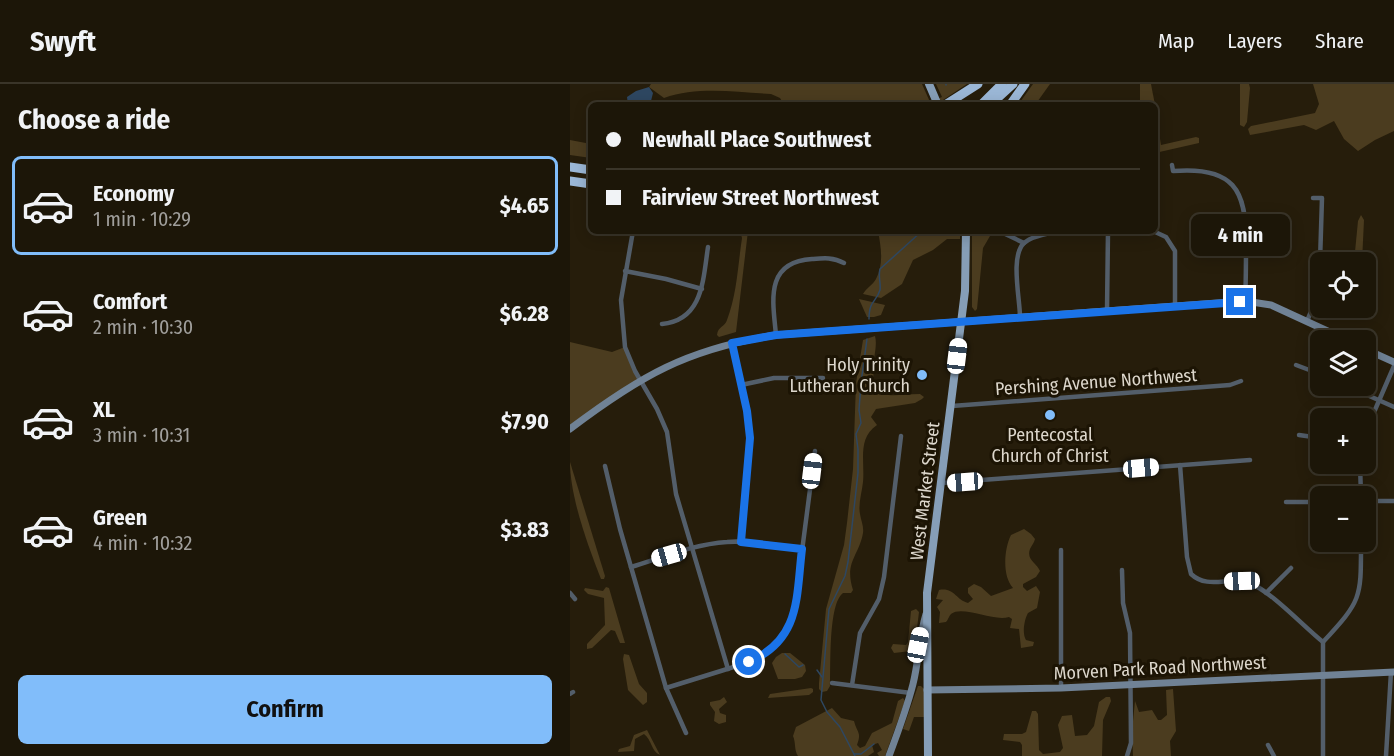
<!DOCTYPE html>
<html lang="en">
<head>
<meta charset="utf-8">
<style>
  body { margin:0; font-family:"Fira Sans Condensed",sans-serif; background:#251f12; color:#f1f3f6; height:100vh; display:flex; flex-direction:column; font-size:22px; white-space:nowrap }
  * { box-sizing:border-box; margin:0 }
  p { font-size:20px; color:#a09f9c }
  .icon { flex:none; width:33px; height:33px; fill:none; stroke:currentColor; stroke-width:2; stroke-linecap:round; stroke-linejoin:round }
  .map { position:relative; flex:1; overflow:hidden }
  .sheet { display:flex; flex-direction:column; background:#1c1608; width:570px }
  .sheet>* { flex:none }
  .hud { position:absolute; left:18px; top:18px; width:570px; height:132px; border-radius:9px; box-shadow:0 3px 15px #0003,0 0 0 2px #3a3529; display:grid; align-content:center; height:132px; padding:0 18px; background:#1c1608 }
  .tools { position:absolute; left:740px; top:168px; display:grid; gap:12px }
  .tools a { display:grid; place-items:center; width:66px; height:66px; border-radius:9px; background:#1c1608; box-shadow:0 3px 15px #0003,0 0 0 2px #3a3529; font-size:30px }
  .end { position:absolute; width:27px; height:27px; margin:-14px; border:8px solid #1a73e8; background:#fff; box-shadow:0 0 0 3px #fff }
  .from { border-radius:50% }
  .bubble { position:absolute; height:42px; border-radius:9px; background:#1c1608; box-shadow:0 3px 15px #0003,0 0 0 2px #3a3529; font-size:20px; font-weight:700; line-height:42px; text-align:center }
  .car { position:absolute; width:18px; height:36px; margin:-18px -9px; border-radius:8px; box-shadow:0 0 4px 2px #0007; background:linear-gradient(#fff 24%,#345 0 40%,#fff 0 76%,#345 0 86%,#fff 0) }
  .hud b { display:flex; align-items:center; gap:21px; height:57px; font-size:22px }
  .hud b+b { border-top:2px solid #3a3529 }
  .hud i { width:15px; height:15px; background:#f1f3f6 }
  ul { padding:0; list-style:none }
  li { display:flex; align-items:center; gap:18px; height:99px; margin:0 12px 9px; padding:0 6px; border:3px solid transparent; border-radius:9px }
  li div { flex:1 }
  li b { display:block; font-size:22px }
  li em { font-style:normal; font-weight:700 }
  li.on { border-color:#81bdfa }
  li>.icon { width:54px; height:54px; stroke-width:1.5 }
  h2 { padding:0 18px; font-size:27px; line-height:72px }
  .cta { display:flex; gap:12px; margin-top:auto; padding:12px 18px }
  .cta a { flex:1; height:69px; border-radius:9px; background:#81bdfa; color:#111; font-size:24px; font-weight:700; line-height:69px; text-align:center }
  header { display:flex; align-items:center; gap:36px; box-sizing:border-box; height:84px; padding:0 30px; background:#1c1608; border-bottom:2px solid #3a3529 }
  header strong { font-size:28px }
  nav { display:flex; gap:33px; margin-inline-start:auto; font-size:21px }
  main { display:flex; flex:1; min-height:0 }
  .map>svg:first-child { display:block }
  .green { fill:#4b3c1f }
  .water { fill:#2e4761 }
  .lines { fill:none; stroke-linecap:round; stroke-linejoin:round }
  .stream { stroke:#2e4761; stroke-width:1.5 }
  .street { stroke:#535e6a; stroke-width:4.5 }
  .secondary { stroke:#708295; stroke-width:7 }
  .primary { stroke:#869eb7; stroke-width:8 }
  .highway { stroke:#9bb7d6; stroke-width:9 }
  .route { stroke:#1a73e8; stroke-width:8 }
  .poi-dot { fill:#81bdfa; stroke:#1c1404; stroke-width:2 }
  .labels { text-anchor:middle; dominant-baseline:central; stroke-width:6; stroke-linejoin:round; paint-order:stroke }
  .poi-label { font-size:18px; fill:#ddd7cc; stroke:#1c1404; text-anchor:end }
  .street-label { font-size:18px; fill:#ddd7cc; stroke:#1c1404 }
</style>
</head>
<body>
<header>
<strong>Swyft</strong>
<nav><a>Map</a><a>Layers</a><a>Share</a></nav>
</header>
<main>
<section class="sheet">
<h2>Choose a ride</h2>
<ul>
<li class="on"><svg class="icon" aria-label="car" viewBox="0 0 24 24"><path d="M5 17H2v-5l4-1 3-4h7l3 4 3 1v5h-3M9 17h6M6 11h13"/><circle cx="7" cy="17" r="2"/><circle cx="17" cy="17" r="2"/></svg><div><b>Economy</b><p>1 min · 10:29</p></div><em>$4.65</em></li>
<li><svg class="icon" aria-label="car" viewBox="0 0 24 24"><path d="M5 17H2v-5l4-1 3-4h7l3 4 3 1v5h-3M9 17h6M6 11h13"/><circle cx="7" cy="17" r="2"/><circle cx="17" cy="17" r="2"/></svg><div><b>Comfort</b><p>2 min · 10:30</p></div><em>$6.28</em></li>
<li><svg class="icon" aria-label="car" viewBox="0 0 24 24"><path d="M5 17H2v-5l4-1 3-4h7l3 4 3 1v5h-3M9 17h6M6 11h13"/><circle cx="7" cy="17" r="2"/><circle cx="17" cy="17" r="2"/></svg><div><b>XL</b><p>3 min · 10:31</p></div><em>$7.90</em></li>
<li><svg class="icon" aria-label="car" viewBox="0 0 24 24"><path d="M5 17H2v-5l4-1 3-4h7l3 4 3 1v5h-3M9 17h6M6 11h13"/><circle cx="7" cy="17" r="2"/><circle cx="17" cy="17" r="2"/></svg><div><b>Green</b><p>4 min · 10:32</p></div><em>$3.83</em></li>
</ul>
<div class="cta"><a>Confirm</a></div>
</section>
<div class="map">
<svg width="824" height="672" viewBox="0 0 824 672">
  <rect width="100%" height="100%" fill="#261d0b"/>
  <g class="green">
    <path d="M81,0H352L360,18L372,13L366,0H397L373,16L363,21H356L354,18L350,21H214L210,14L201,10C166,8 127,2 94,14L79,3Z"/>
    <path d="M463,0H480L465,21H448Z"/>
    <path d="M570,0H581L585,21H570Z"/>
    <path d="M670,0H679L680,4L677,38L674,43L670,41Z"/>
    <path d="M743,0H824V47L805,56L788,67L774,55L764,37L746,46L734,41L680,51L678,45L681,42L745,29L749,20Z"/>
    <path d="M585,23L591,61L626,53L629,54V59L585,69Z"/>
    <path d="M0,56L21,60V74L0,71Z"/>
    <path d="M791,131L794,136L792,178H784L788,137Z"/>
    <path d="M170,147H178L166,248L149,253L147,251C148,242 155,243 157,236C167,210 168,180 172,154Z"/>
    <path d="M308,147H390V155H377L363,166L343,176L332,200L311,214L293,210C296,204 303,201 306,195C314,180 311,163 308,147Z"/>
    <path d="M402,147H419L420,152L413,164L407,225L405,227L402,223Z"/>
    <path d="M289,215L315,221L311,231L304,233H297Z"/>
    <path d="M305,252C307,259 305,268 304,275C300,319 314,311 350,310L354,313L352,315L345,319L306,325L301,333L307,341C287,354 295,378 293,398C292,408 288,420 290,430C291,437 294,442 293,449C289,472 274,478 283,506L281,509H273C258,520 261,583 260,602L257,607L252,608L249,605V599L256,525L274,461L277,439L283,385L286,299L293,256Z"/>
    <path d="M0,258L42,268L55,263L70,296L0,346Z"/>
    <path d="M0,378L35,492L34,495H31C18,462 0,413 0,378Z"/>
    <path d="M454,445L461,450L465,455C464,459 462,461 460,465C456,476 467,479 470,487L466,493L453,500V503L457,507L466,502L470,508L467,524L458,529C454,536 452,550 456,556L464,558L463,562L451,564L449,545L440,544L442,535L439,533C423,538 393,521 381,530C379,532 378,536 376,538L369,539L370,528L367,523L373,516L366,515L369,506C384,503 386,516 398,519L403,515L398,509V504L404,500L411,503L421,512L443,504C432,492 434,465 441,451Z"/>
    <path d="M36,503L39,504L55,559H50L45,547L41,546L22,564L17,565V560L35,541L34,514L18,510L14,506L15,504L33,507Z"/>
    <path d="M346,525L349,528L345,561L341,567L324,569L321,564L323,560L336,561L338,558L341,527Z"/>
    <path d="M212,569H220L235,581L236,587L232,593L225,595H208L202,579L206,573Z"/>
    <path d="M54,570L59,571L69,600L77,609V618L73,621L58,606L53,575Z"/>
    <path d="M348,602H351L354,605L355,633H344L339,647L333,645Z"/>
    <path d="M241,604L243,605V608L239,611L198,614L200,610Z"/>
    <path d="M603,605L606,647L600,657L601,672H563L562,647L565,617L569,628L582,626L588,636H591L597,631L596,606Z"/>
    <path d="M154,613L157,618L149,625L150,629L156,631V638L149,640L144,637L145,628L140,621V618L150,616Z"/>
    <path d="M536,613H540L541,617L533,636L532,672H452V661L450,658L433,656L434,650H452L456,648L462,627H466L468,630L469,666L473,670L490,668L493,664L488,641L492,632L502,631L505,652L517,651L524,642L529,618Z"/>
    <path d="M333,614L335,617L315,672H309L307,669L312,666L308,659L302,661L304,668L298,672H228C224,666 226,659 223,652L226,643L262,624L271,634L284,637C287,649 292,648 287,661L290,664L295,662L302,649L322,639L328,617Z"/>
    <path d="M77,646L90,671C81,667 82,656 74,650L65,655L64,667L48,668L49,665L60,662L64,651Z"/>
  </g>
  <path class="water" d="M79,3L83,9L80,21H58L57,13L66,7Z"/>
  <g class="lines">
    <g class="stream">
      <path d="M376,0V1"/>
      <path d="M299,235C299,216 306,219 310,206C311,199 308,193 310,185L352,147"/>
      <path d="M215,570L229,583L233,581"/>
      <path d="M247,586L252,593"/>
      <path d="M284,670H291L304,660"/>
      <path d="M285,672L270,643L257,628L251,616L259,525L275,492L278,478L288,389V365L286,350L291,339L289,326L291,299L297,255"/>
    </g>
    <g class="street">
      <path d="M602,81L603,87C663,82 677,105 676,161C676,180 676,199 675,217"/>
      <path d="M743,114H752L750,178"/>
      <path d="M63,147L51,216L55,263L65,287L87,325L97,348L106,410L158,585"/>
      <path d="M429,147L454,159"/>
      <path d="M583,147L596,153L605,167V222"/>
      <path d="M55,187L96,195L132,205"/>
      <path d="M537,227L538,147"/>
      <path d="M450,233C450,215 440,172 454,159C463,151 478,150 489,147"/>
      <path d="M737,237L746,216L750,190"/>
      <path d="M92,240C133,236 133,196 138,163"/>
      <path d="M206,251C203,218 194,178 242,175C254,174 263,173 274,179"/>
      <path d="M162,259L177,327L180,354L171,457"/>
      <path d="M726,281L750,290"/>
      <path d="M171,301L204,294H253"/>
      <path d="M777,302L824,323"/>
      <path d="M382,322L660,301L671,297"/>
      <path d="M795,349L824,282"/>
      <path d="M729,351L750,354"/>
      <path d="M790,380L791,412"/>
      <path d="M610,381L617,473L621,490C638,506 660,492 679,499C700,506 734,543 753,558"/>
      <path d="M35,382L50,445L96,604L116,649"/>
      <path d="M372,399L680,376"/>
      <path d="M795,417H824"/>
      <path d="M716,418H750"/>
      <path d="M491,466V604"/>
      <path d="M61,483C91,474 124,460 157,458C181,456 208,462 232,465"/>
      <path d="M552,486L553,519L560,549L561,659L557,672"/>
      <path d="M0,509L5,515"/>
      <path d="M696,509L721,484"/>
      <path d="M262,599L341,609"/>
      <path d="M282,601L290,549L309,515L314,493L331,352"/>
      <path d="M96,604C115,598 135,592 154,586C193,574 217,564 225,521L245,367"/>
      <path d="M0,610L3,608"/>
      <path d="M698,661L704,672"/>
      <path d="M753,672V558C792,516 791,514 791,458"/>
      <path d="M816,672L821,588"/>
    </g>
    <g class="secondary">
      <path d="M795,265L824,278"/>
      <path d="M0,345C70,292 117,265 206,251L675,217L701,221L777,256"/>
      <path d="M357,606L491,604L824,588"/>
      <path d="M319,672C328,648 337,624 343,600C349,576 349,553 356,530"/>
    </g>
    <g class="primary">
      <path d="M359,0L368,21"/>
      <path d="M358,672L357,509L395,207L396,147"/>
    </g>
    <g class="highway">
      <path d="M375,21L408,0"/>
      <path d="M411,21L432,0"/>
      <path d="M420,21L443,0"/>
      <path d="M440,21L455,0"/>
      <path d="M0,83L21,86"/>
      <path d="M0,97L21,100"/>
    </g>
  </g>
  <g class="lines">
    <path class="route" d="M179,578C231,555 226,514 232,465L171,458L180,354L177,327L162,259L206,251L670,218"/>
  </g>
  <g class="poi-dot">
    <circle cx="352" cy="291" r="6"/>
    <circle cx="480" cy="331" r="6"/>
  </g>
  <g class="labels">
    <g class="poi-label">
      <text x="340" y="281">Holy Trinity<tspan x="340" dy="21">Lutheran Church</tspan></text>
      <text x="480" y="351" text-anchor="middle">Pentecostal<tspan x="480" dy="21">Church of Christ</tspan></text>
    </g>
    <g class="street-label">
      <text transform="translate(526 298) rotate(-4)">Pershing Avenue Northwest</text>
      <text transform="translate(355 407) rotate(-83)">West Market Street</text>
      <text transform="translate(590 584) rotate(-3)">Morven Park Road Northwest</text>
    </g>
  </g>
</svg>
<div class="tools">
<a><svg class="icon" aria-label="locate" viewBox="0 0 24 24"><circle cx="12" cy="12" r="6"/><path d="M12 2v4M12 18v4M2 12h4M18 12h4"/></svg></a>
<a><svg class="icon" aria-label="layers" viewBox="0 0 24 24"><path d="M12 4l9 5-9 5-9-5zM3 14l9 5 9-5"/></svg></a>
<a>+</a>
<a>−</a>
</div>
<i class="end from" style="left:179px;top:578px"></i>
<i class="end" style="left:670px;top:218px"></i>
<div class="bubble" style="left:621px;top:130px;width:99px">4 min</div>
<i class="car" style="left:387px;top:272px;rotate:7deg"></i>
<i class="car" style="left:571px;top:384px;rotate:85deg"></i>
<i class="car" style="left:242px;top:387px;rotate:7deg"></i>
<i class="car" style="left:395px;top:398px;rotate:266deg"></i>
<i class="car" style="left:99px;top:471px;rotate:254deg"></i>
<i class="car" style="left:672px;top:497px;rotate:268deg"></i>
<i class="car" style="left:348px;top:561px;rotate:11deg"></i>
<div class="hud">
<b><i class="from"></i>Newhall Place Southwest</b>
<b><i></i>Fairview Street Northwest</b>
</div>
</div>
</main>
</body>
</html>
